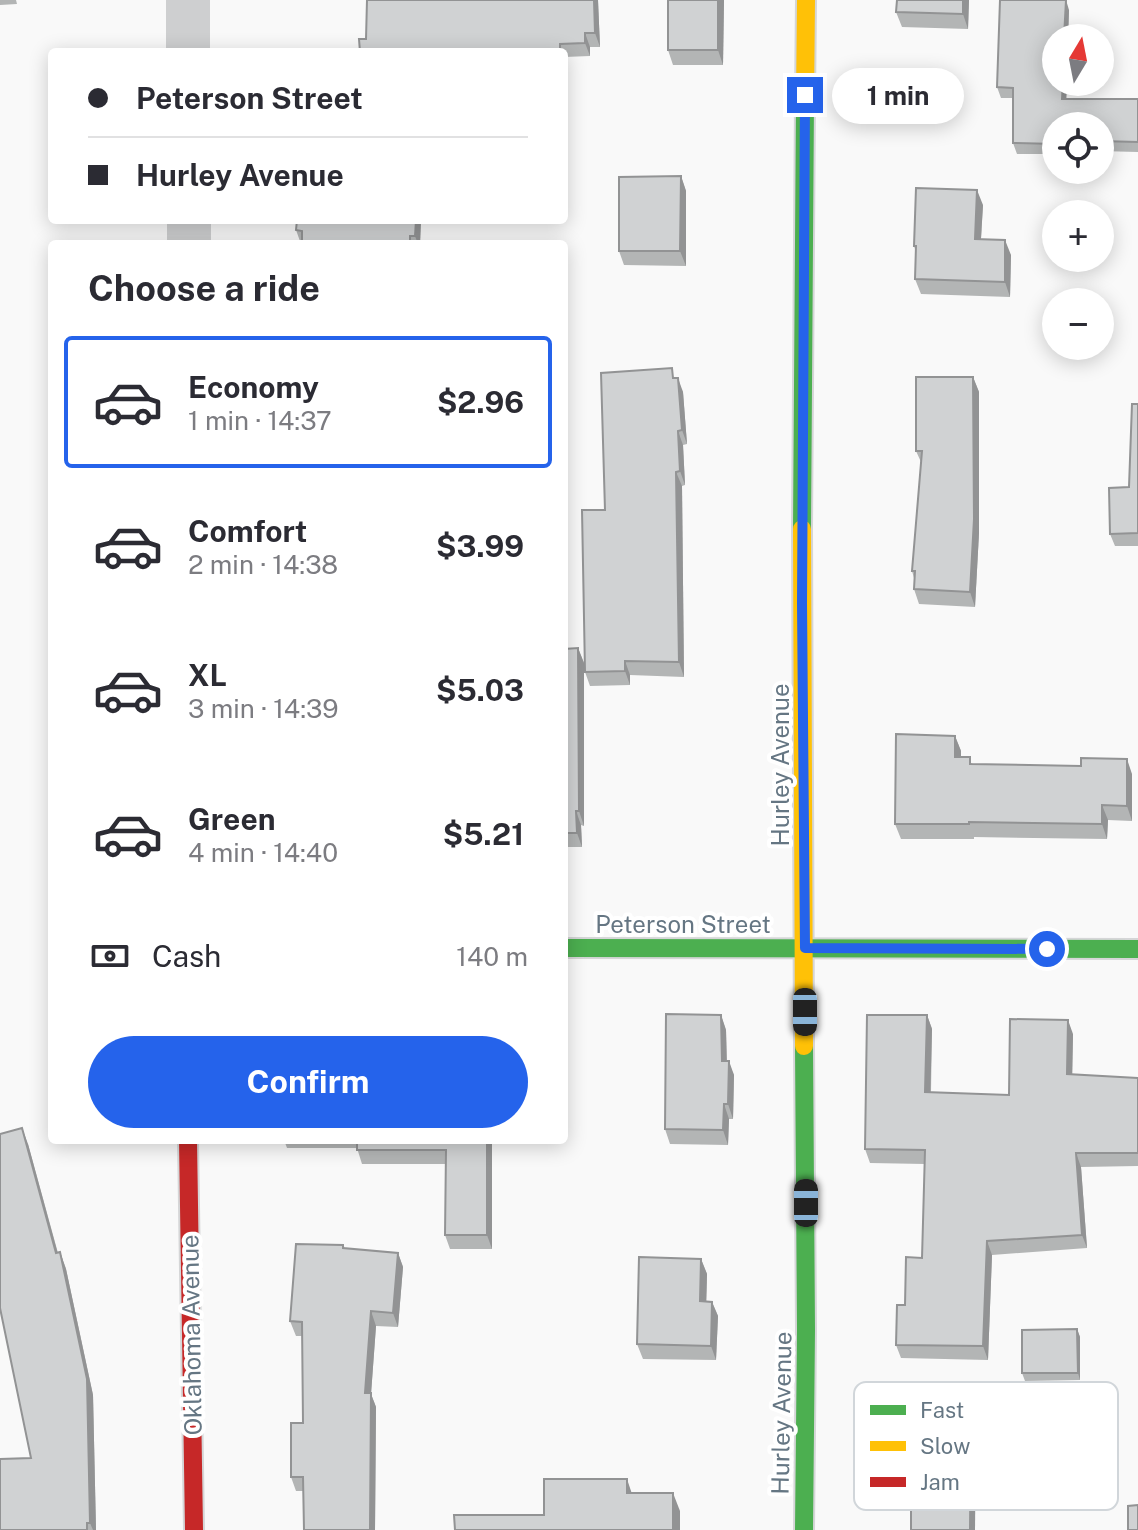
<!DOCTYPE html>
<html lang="en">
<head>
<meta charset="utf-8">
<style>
  body { margin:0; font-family:"Public Sans",sans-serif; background:#f2f2f3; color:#2b2b33; height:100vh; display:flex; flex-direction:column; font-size:30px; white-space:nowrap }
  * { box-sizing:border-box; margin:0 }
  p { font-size:26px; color:#7c7c81 }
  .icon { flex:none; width:44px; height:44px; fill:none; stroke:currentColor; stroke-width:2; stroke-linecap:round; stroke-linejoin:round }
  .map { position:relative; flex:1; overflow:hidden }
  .side { position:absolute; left:48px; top:240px; width:520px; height:904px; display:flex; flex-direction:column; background:#fff; border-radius:8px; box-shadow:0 4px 20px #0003 }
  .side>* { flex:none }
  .hud { position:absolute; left:48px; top:48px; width:520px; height:176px; border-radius:8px; box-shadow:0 4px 20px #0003; display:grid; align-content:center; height:176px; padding:0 40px; background:#fff }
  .needle { width:52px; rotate:10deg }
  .controls { position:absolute; left:1042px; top:24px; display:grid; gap:16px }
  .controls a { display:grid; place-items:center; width:72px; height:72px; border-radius:50%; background:#fff; box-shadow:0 4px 20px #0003; font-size:40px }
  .end { position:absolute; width:36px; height:36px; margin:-18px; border:10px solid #2563eb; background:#fff; box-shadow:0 0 0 4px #fff }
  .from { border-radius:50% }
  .bubble { position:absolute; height:56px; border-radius:28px; background:#fff; box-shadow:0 4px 20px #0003; font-size:26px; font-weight:700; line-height:56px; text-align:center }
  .car { position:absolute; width:24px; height:48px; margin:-24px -12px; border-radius:10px; box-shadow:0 0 6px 2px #0007; background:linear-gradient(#222 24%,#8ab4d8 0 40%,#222 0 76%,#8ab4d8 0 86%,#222 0) }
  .hud b { display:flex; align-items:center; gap:28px; height:76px; font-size:30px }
  .hud b+b { border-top:2px solid #e1e1e2 }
  .hud i { width:20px; height:20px; background:#2b2b33 }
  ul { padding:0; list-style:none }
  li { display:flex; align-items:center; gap:24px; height:132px; margin:0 16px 12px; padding:0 24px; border:4px solid transparent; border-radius:8px }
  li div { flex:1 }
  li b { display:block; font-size:30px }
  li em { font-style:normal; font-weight:700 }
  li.selected { border-color:#2563eb }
  li>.icon { width:72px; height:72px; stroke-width:1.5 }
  h2 { padding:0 40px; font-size:36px; line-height:96px }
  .pay { display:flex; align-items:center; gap:20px; height:88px; padding:0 40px; font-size:30px }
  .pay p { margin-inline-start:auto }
  .action { display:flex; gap:16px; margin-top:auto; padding:16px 40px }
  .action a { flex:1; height:92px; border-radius:48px; background:#2563eb; color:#fff; font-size:32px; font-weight:700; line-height:92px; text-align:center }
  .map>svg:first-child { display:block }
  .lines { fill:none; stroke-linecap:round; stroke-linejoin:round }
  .fast-casing { stroke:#d5d6d7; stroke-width:22 }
  .slow-casing { stroke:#d5d6d7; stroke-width:22 }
  .jam-casing { stroke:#d5d6d7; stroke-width:22 }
  .street { stroke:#cecfd0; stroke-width:44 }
  .fast { stroke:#4caf50; stroke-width:18 }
  .slow { stroke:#ffc107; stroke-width:18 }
  .jam { stroke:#c62828; stroke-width:18 }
  .wall { fill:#b3b5b5 }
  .shaded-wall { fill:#929394 }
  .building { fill:#d0d2d3; stroke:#929394; stroke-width:2 }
  .route { stroke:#2563eb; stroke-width:10 }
  .labels { text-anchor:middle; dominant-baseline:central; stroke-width:8; stroke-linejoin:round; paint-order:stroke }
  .street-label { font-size:24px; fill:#657683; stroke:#fff }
  .key { fill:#fff; stroke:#d1d6da; stroke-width:2 }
  .key-label { font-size:22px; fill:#657683 }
</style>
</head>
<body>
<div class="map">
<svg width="1138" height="1530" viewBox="0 0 1138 1530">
  <rect width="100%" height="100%" fill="#f9f9f9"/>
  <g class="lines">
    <g class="fast-casing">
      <g id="fast">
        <path d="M802,529L805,100"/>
        <path d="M564,948L1138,949"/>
        <path d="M804,1530L806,1330L804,1046"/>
      </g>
    </g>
    <g class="slow-casing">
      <g id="slow">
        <path d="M805,100L806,0"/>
        <path d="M802,529L804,1046"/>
      </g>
    </g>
    <g class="jam-casing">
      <path id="jam" d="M188,1140L194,1530"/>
    </g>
    <g class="street">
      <path d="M188,0V52"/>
      <path d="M189,220V244"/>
    </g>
    <use href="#fast" class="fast"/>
    <use href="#slow" class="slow"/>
    <use href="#jam" class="jam"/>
  </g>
  <g class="wall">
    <path d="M0,0H16L17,4L0,5Z"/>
    <path d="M367,0H598L600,47H590V56L564,57L566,198H564V52H360L366,39Z"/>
    <path d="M668,0H724L723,65H673L668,50Z"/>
    <path d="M969,0L968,29L902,27L896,12Z"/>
    <path d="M1069,10L1068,38H1056L1066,99H1138V152L1100,151V126H1056V154H1017L1013,143V98H1001L997,87Z"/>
    <path d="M681,176L686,191V266L624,265L619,251Z"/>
    <path d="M983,205L981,239L1011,255L1010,297L921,294L915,279L916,252L914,246Z"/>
    <path d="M297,220H421L420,244H301L296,230Z"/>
    <path d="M973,377L979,392V533L975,607L919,604L914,589V578L912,571L921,462L916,451Z"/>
    <path d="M675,378L683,392L687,444L683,445L685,485L682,486L684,677L630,675V685L590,686L585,672L605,510Z"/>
    <path d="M1138,404V546H1115L1110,534L1129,487Z"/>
    <path d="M578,648L584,663V826L581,825L582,847H564V649Z"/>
    <path d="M955,736L961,751V757L973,764L1132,774V821L1108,820L1107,839L974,837V839H901L895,824Z"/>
    <path d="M721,1015L726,1030L727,1061L734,1075L733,1119H729L728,1145L670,1144L665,1129Z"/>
    <path d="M927,1015L932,1029L931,1092L1009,1095L1073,1034L1072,1075L1138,1078V1166L1081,1167L1087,1248L992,1255L988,1360L901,1358L896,1345L905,1305L922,1258L925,1164L870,1163L865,1149Z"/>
    <path d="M284,1140H562V1143L492,1142V1249H450L445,1235V1164H362L357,1148H287Z"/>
    <path d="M28,1144L58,1253L60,1252L66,1269L93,1395L96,1530H0L31,1458Z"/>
    <path d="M343,1245L345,1248L398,1253L403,1267L398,1327L376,1326L371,1394L376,1407L375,1530H304L303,1491H296L291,1477L303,1423L302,1336H296L290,1321Z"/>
    <path d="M701,1259L707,1274L706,1301L712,1302L718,1316L716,1360L643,1359L637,1344Z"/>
    <path d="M1077,1329L1080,1337V1380L1025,1381L1022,1373Z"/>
  </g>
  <g class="shaded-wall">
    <path d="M594,0H598L600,47L595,33Z"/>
    <path d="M718,0H724L723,65L718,50Z"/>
    <path d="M963,0H969L968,29L963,14Z"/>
    <path d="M1066,0L1069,10L1068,38H1064Z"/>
    <path d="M585,33L590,47V56L585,43Z"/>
    <path d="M564,56V57L566,198L564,191Z"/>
    <path d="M1063,82H1067L1066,110L1062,99Z"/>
    <path d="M681,176L686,191V266L680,251Z"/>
    <path d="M977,190L983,205L980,254L975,239Z"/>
    <path d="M416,220H421L420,244H418L415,236Z"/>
    <path d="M1005,240L1011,255L1010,297L1005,282Z"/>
    <path d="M973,377L979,392V533L975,607L970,592Z"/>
    <path d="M678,378L683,392L687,444L682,430Z"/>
    <path d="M678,431L683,445L685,485L680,471Z"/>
    <path d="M676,472L682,486L684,677L679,662Z"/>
    <path d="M578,648L584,663V826L579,811Z"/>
    <path d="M625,661L630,675V685L625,671Z"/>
    <path d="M955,736L961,751V772L955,757Z"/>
    <path d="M1127,759L1132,774V821L1127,806Z"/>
    <path d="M1102,805L1108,820L1107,839L1102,824Z"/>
    <path d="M576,811L581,825L582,847L577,833Z"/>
    <path d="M721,1015L726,1030L727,1076L722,1061Z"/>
    <path d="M927,1015L932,1029L930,1106L925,1092Z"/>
    <path d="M1068,1020L1073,1034L1072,1088L1067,1074Z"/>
    <path d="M729,1061L734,1075L733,1119L728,1104Z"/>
    <path d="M724,1104L729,1119L728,1145L723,1130Z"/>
    <path d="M22,1128L28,1144L62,1269L56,1253Z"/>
    <path d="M487,1140H491L492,1142V1249L487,1235Z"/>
    <path d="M1076,1153L1081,1167L1087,1248L1082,1235Z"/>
    <path d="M987,1241L992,1255L988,1360L983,1346Z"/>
    <path d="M60,1252L66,1269L93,1395L96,1530H93L90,1523Z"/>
    <path d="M398,1253L403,1267L398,1327L393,1313Z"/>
    <path d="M701,1259L707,1274L706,1316L700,1301Z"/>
    <path d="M712,1302L718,1316L716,1360L711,1346Z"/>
    <path d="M371,1311L376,1326L371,1394L376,1407L375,1530H370L365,1393Z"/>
    <path d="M1077,1329L1080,1337V1380L1078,1373Z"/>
    <path d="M971,1423L976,1438L975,1530H970Z"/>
    <path d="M627,1479L633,1497L627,1493Z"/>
    <path d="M673,1493L680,1511V1530H673Z"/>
  </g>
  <g class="building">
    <path d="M367,0H594L595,33H585V43L560,44V52H360L359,39H366Z"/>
    <rect x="668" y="0" width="50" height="50"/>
    <path d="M897,0H963V14L896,12Z"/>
    <path d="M1000,0H1066L1064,38H1056V82H1063L1062,99H1138V142L1100,141V126H1056V144L1013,143V88L997,87Z"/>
    <path d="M681,176L680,251H619V177Z"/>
    <path d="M916,188L977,190L975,239L1005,240V282L915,279L916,246H914Z"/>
    <path d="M297,220H416L415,236H410V244H302V231L296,230Z"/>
    <path d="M672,368L673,378H678L682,430L678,431L680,471L676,472L679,662L625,661V671L585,672L582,510H605L601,373Z"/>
    <path d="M916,377H973L974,519L970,592L914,589L915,571H912L922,451H916Z"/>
    <path d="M1132,404H1138V533L1110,534L1109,488L1129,487Z"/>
    <path d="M578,648L579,811H576L577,833H564V649Z"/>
    <path d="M896,734L955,736V757H970V764L1081,766V758L1127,759V806L1102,805V824L969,822V824H895Z"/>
    <path d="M666,1014L721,1015L722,1061H729L728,1104H724L723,1130L665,1129Z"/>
    <path d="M867,1015H927L925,1092L1009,1095L1010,1019L1068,1020L1067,1074L1138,1078V1153H1076L1082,1235L987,1241L983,1346L896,1345L897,1305H905L906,1257L922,1258L925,1150L865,1149Z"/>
    <path d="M22,1128L56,1253L60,1252L87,1379L90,1523H87V1530H0V1459L31,1458L0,1308V1134Z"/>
    <path d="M357,1140H487V1235H445L446,1150H357Z"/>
    <path d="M296,1244L343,1245V1248L398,1253L393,1313L371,1311L365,1393H371L370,1530H304L303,1477H291V1423H303L302,1322L290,1321Z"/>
    <path d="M639,1257L701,1259L700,1301L712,1302L711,1346L637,1344Z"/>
    <path d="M1077,1329L1078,1373H1022V1330Z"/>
    <path d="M908,1423H971L970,1530H911V1507H908Z"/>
    <path d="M544,1479H627V1493H673V1530H455L454,1515H544Z"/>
    <path d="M1138,1505V1530H1128V1506Z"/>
  </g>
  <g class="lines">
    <path class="route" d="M805,95L802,603L805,948L1047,949"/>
  </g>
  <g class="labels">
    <g class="street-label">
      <text transform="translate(780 765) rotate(-90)">Hurley Avenue</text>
      <text x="683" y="924">Peterson Street</text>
      <text transform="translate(191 1335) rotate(-91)">Oklahoma Avenue</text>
      <text transform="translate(781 1413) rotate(-89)">Hurley Avenue</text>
    </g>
  </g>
  <rect x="854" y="1382" width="264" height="128" rx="12" class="key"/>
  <rect x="870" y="1405" width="36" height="10" fill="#4caf50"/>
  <rect x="870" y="1441" width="36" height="10" fill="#ffc107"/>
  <rect x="870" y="1477" width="36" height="10" fill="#c62828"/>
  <g class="key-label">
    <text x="920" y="1418">Fast</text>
    <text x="920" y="1454">Slow</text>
    <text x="920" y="1490">Jam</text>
  </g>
</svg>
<div class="controls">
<a><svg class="needle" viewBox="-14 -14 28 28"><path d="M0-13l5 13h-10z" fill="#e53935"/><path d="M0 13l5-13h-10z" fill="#7c7c81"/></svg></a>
<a><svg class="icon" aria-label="locate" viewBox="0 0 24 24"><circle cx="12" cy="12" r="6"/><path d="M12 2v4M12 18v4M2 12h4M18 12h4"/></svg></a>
<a>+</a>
<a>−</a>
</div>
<i class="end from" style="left:1047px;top:949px"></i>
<i class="end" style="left:805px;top:95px"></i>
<div class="bubble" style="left:832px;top:68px;width:132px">1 min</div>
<i class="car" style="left:805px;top:1012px;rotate:180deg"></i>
<i class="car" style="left:806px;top:1203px;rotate:0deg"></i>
<div class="hud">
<b><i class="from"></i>Peterson Street</b>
<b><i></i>Hurley Avenue</b>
</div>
<section class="side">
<h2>Choose a ride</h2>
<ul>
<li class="selected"><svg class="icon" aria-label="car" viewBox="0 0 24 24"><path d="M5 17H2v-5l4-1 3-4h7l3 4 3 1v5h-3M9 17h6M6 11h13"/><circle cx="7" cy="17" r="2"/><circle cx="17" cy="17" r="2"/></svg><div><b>Economy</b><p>1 min · 14:37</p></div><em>$2.96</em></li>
<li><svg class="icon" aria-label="car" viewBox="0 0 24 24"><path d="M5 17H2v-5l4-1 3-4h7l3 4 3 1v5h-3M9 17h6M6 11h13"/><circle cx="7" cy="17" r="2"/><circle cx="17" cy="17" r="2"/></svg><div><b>Comfort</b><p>2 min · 14:38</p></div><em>$3.99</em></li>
<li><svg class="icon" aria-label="car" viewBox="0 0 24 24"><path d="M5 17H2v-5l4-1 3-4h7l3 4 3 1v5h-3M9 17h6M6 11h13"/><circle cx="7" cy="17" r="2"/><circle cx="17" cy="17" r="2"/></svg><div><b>XL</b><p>3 min · 14:39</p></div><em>$5.03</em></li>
<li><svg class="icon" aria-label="car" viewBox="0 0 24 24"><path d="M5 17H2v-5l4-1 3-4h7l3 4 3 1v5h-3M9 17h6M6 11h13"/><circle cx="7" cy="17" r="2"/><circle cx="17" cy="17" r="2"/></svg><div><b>Green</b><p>4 min · 14:40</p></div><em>$5.21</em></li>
</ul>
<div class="pay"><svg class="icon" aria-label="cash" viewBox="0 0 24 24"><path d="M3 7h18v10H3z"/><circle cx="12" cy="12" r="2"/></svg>Cash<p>140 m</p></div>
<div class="action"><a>Confirm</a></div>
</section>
</div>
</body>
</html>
